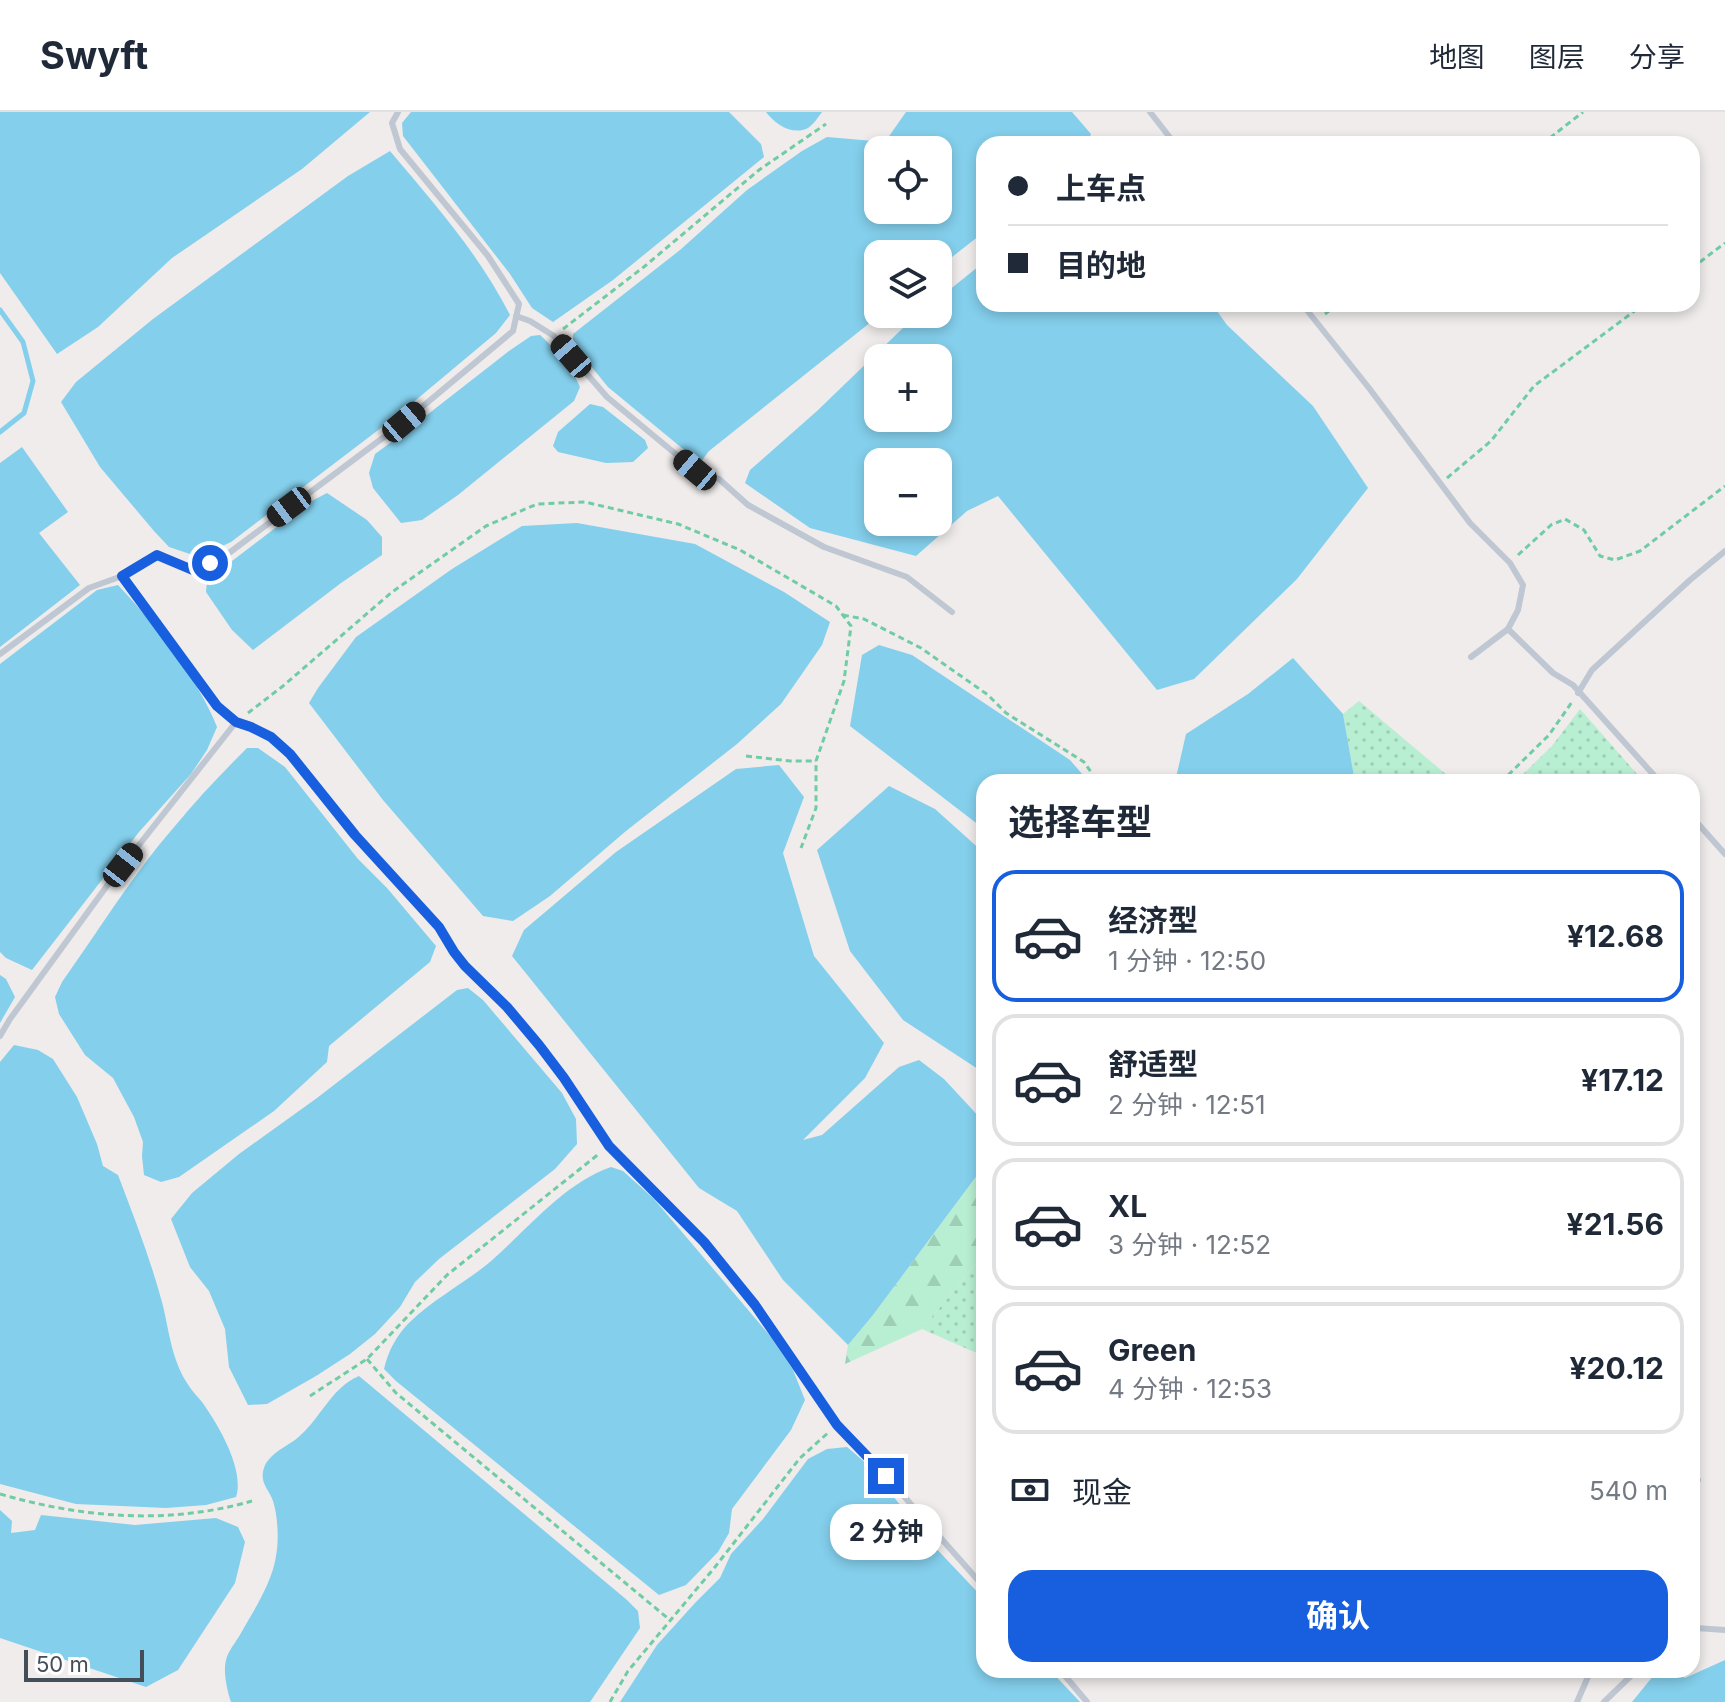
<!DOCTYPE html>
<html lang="zh">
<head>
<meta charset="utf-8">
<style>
  body { margin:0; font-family:Inter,"Noto Sans SC",sans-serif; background:#f6f6f7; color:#1f2937; height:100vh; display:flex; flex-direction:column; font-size:30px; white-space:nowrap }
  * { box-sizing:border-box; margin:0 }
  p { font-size:26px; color:#747a83 }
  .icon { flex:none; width:44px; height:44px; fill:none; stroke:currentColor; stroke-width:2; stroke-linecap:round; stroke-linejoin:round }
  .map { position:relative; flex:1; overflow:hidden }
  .drawer { position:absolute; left:976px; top:662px; width:724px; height:904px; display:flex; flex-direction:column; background:#fff; border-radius:24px; box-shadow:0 4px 12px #0003 }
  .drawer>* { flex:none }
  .banner { position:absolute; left:976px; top:24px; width:724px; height:176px; border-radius:24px; box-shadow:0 4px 12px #0003; display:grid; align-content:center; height:176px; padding:0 32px; background:#fff }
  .buttons { position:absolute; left:864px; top:24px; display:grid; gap:16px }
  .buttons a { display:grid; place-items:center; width:88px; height:88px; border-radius:16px; background:#fff; box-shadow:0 4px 12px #0003; font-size:40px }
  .scale { position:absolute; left:24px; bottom:20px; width:120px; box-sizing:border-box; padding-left:8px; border:4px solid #444e59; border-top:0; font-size:22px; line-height:28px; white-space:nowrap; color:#444e59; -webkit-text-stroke:6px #fff; paint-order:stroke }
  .end { position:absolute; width:36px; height:36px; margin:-18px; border:10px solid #175fde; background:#fff; box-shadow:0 0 0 4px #fff }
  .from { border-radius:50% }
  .bubble { position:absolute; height:56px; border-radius:24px; background:#fff; box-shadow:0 4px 12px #0003; font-size:26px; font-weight:700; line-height:56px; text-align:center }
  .car { position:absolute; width:24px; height:48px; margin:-24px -12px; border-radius:10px; box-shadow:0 0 6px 2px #0007; background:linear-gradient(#222 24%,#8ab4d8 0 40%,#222 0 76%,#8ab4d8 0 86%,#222 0) }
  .banner b { display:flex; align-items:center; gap:28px; height:76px; font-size:30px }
  .banner b+b { border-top:2px solid #e0e1e3 }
  .banner i { width:20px; height:20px; background:#1f2937 }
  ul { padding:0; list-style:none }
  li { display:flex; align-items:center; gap:24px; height:132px; margin:0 16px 12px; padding:0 16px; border:4px solid #e0e1e3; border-radius:24px }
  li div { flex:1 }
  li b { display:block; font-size:30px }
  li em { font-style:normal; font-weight:700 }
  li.selected { border-color:#175fde }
  li>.icon { width:72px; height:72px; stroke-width:1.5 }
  h2 { padding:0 32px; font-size:36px; line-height:96px }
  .pay { display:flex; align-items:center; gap:20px; height:88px; padding:0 32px; font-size:30px }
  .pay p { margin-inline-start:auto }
  .primary-button { display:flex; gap:16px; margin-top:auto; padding:16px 32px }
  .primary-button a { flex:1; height:92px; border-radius:24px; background:#175fde; color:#fff; font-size:32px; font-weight:700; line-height:92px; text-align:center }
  header { display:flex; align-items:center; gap:48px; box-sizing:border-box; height:112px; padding:0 40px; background:#fff; border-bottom:2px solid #e0e1e3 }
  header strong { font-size:38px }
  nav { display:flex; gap:44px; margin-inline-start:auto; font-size:28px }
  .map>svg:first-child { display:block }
  .grass { fill:url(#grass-dots) }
  .forest { fill:url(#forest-firs) }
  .water { fill:#84cfec; fill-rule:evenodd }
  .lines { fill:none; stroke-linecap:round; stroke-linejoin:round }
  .stream { stroke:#84cfec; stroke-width:5 }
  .path { stroke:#70cca5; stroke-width:3; stroke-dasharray:6 4; stroke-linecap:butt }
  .lane { stroke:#bec7d2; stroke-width:6 }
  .route { stroke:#175fde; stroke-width:10 }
</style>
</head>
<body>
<header>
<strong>Swyft</strong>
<nav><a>地图</a><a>图层</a><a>分享</a></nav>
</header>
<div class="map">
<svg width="1725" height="1590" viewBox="0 0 1725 1590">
  <defs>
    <pattern id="grass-dots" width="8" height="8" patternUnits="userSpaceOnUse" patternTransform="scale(2)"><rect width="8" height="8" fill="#b8eed1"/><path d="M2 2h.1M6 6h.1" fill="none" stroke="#9fceb6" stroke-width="1.8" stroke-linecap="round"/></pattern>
    <pattern id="forest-firs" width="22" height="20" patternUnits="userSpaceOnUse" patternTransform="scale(2)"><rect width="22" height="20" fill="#b8eed1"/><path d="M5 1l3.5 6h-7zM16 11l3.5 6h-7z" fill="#9fceb6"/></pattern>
  </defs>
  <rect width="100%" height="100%" fill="#efeceb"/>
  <g class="grass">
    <path d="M1359,589L1455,670H1355L1343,602Z"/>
    <path d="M1580,597L1644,670H1515L1552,634Z"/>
    <path d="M984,1142V1243L972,1239L922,1217Z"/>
  </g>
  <path class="forest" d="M984,1006V1142L922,1217L845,1252L848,1233L873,1203L978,1062L982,1008Z"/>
  <g class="water">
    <path d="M0,0H370L302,57L172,146L98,215L57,242L0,161Z"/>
    <path d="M411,0H729L761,32L764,45L613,168L553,210L532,196L510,162L403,24L402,11Z"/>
    <path d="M766,0H822C819,4 813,13 808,16C792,24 775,12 766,0Z"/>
    <path d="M906,0H1072L1091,22L1087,32H984V120L938,156V142H878V202H881L709,339L700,351L608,275L573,232V222L680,138L747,78L802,39L827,25L885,30ZM878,38H938V98H878Z"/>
    <path d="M390,39C434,91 479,142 510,203L496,221L398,303L231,430L199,445L169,435L154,419L100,355L61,290L76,270L153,207L348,64Z"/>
    <path d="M984,150V192H1212L1227,213L1313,294L1368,376L1297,467L1194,567L1157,578L998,384L967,399L916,444L810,416L745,371L750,358L817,299L904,215L920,202H938V187ZM878,246H938V306H878ZM878,350H938V410H878Z"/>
    <path d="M540,223C557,238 571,254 580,275L574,289L458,383L422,408L401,411L373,376L369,361L375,342L409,317L509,239L531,224Z"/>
    <path d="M590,292L603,295L645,328L648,336L633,350L606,351L558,340L553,334L558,320Z"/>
    <path d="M22,335L68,400L39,421L80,473L0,535V351Z"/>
    <path d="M327,381L367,408L382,425V443L341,471L253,538L232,518L206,480L207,468L308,391Z"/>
    <path d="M577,411L695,432L784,480L830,510L822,533L781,592L737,632L626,719L550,784L513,809L483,804L383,688L309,591L318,576L356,525L452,457L522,414Z"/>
    <path d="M118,473C153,510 199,568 217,615L207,638L191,662L139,720L32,858L6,846L0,840V552L97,478Z"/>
    <path d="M879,533L912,543L1070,648L1089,670H984V717L850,614L862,543Z"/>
    <path d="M1293,546L1343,602L1355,670H1175L1186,622L1248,582Z"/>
    <path d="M247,636H258L285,655L358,747L387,776L436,834L430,850L329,934L327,950L274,999L179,1065L161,1070L144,1063L142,1044L143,1030L134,1005L113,966L85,943L59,902L55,885L62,870C99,818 133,762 175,714C197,687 222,661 247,636Z"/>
    <path d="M779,653L804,685L783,741L814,844L884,931L865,966L803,1028L822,1023L899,955L919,948L944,967L982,1008L978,1062L873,1203L848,1233L783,1168L737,1099L699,1076L512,844L524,818L616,740L736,657Z"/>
    <path d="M889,674L935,697L984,741V961L903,908L850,839L817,738Z"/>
    <path d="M0,863L6,867L15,885L0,911Z"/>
    <path d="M468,876L483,888L562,981L576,1007L577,1032L555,1057L439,1147L415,1170L400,1195L375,1222L350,1242L316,1264L267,1292L248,1293L229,1255L225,1217L209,1179L190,1155L171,1107L192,1081L239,1042L317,986L457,878Z"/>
    <path d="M14,933L38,938L53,947L77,985L97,1032L103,1054L118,1063C134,1105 150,1146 162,1190C169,1217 171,1246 187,1271C191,1278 197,1284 202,1290C218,1312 245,1358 236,1385L206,1393L166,1396L76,1392L0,1372V950Z"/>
    <path d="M611,1055L623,1059L654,1087L771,1225L793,1258L805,1288L791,1318L732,1397L729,1421L718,1440L686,1473L659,1483L396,1269L384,1257C388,1239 397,1222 411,1209C435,1186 465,1171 490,1150C527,1118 564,1071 611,1055Z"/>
    <path d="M359,1264L627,1488L638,1499L640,1516L590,1590H231C227,1578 223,1560 226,1548C228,1539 236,1530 241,1521C254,1498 272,1471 276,1444C279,1429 278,1404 273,1389C269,1377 259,1371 264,1356C268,1343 285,1335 295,1328C320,1309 330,1276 359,1264Z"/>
    <path d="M847,1335L868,1353L930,1430L984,1487V1558H1050L1080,1590H620L657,1533L695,1491L720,1466L731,1442L763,1407L808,1347L827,1337Z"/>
    <path d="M0,1398L12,1409L11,1421L35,1418L41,1403L135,1413L216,1406L238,1415L245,1430L235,1471L178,1558L146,1575L0,1526Z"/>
    <path d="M1725,1548V1590H1632L1658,1558H1668L1685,1566Z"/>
  </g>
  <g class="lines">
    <path class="stream" d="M0,198L23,230L33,269L24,301L0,320"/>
    <g class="path">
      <path d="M1542,32L1583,0"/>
      <path d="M1692,156L1725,131"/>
      <path d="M1325,202L1338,192"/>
      <path d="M563,217L645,154L759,58L826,12"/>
      <path d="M1447,366L1491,329L1534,274L1644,192"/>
      <path d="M1518,443L1551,413L1565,407L1584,418L1600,444L1615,448L1640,439L1725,374"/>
      <path d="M843,503L864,507L921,536L988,583L1006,601L1084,650L1098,670"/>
      <path d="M248,601L283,574L392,480L486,414L537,392L585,390L678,412L740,438L836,494L851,514L844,569L816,649V696L801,736"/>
      <path d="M746,644L790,649H816"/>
      <path d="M1501,670L1549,623L1572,590"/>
      <path d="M367,1247L396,1281L670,1508"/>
      <path d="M310,1284L367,1247L447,1163L600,1041"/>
      <path d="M0,1382C83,1406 168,1413 252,1389"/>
      <path d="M610,1590L628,1559L715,1455L800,1346L829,1320"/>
    </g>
    <g class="lane">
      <path d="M1150,0L1175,32"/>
      <path d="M1302,192L1369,276L1470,411L1510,451L1523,473L1518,498L1508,517L1471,545"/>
      <path d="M516,204L530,209L554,224L607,285L695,358L719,367L748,393L824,435L907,465L952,500"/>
      <path d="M122,464L197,565L217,594L236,610L251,615L271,625L290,642L355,723L418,790L439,815L454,840L465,854L507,895L539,933L564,966L609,1034L704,1130L755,1193L837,1313L886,1364L984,1475"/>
      <path d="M1508,517L1553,561L1573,573L1660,670"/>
      <path d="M0,542L89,476L122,464L157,443L195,459L225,444L404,310L513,219L519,192L488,144L400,37L392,11L398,0"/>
      <path d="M1578,581L1592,558L1690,468L1725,439"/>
      <path d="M1692,705L1725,742"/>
      <path d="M0,924L10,907L109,771L236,610"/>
      <path d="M1692,1382L1698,1368"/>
      <path d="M1692,1517L1696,1516L1725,1518"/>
      <path d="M1060,1558L1087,1590"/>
      <path d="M1577,1590L1591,1558"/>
      <path d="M1604,1590L1637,1558"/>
    </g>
  </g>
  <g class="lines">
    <path class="route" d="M210,451L195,459L157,443L122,464L217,594L236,610L251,615L271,625L290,642L355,723L439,815L454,840L465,854L507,895L539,933L564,966L609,1034L704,1130L755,1193L837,1313L886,1364"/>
  </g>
</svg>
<div class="buttons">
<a><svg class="icon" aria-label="locate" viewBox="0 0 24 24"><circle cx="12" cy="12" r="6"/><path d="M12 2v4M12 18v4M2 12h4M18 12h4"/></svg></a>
<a><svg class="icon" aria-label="layers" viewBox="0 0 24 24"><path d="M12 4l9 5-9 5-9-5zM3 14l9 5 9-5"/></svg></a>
<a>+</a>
<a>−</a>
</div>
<div class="scale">50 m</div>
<i class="end from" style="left:210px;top:451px"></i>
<i class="end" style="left:886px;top:1364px"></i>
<div class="bubble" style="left:830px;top:1392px;width:112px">2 分钟</div>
<i class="car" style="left:571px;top:244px;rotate:319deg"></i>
<i class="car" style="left:404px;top:310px;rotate:50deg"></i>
<i class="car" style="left:695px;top:358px;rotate:310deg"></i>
<i class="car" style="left:289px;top:395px;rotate:233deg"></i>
<i class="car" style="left:123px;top:753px;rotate:38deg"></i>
<div class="banner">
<b><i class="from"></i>上车点</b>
<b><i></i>目的地</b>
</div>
<section class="drawer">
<h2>选择车型</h2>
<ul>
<li class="selected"><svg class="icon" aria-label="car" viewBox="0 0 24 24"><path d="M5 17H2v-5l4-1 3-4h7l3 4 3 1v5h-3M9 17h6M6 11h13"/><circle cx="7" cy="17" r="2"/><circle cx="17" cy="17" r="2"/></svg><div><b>经济型</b><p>1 分钟 · 12:50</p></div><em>¥12.68</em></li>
<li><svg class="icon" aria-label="car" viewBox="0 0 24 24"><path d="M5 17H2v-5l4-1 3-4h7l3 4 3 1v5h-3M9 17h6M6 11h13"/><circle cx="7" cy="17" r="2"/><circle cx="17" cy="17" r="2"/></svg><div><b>舒适型</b><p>2 分钟 · 12:51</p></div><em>¥17.12</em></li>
<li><svg class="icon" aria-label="car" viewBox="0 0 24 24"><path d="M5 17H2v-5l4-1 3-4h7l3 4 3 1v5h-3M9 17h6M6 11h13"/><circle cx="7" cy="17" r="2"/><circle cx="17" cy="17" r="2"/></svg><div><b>XL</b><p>3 分钟 · 12:52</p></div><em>¥21.56</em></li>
<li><svg class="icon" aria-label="car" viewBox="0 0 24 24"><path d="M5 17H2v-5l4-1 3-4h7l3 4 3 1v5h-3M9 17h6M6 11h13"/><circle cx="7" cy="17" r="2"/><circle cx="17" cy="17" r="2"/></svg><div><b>Green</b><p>4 分钟 · 12:53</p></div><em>¥20.12</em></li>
</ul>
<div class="pay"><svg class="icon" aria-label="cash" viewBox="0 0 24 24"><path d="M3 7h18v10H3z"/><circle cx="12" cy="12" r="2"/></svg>现金<p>540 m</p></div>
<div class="primary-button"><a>确认</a></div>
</section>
</div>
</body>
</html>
